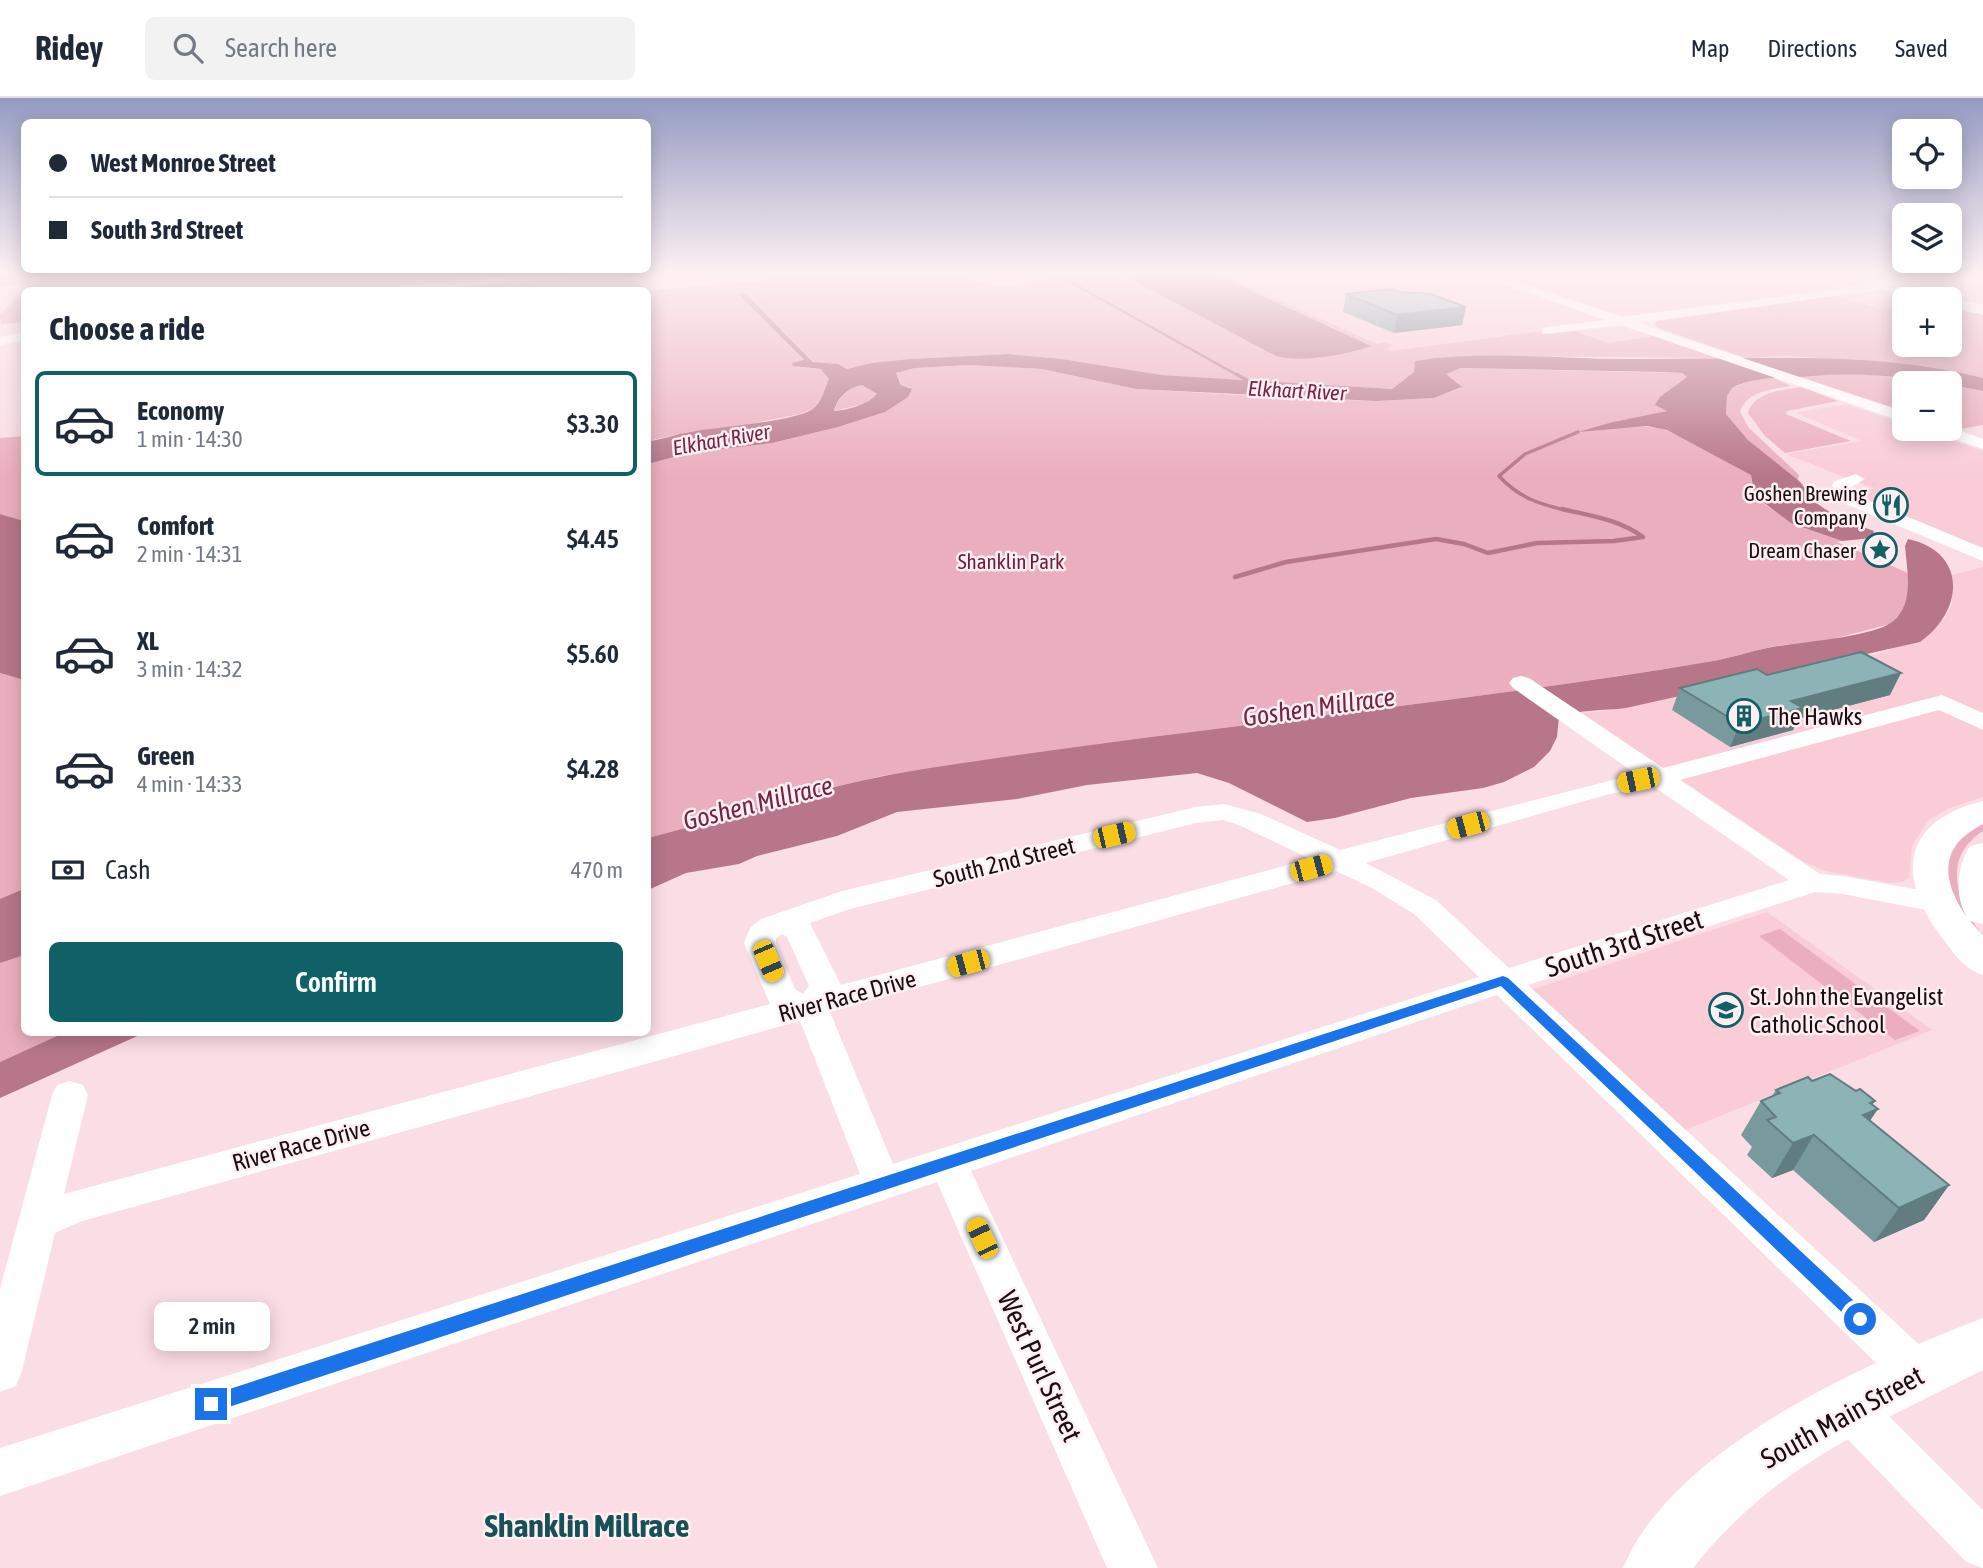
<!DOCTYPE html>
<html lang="en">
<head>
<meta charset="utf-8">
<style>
  body { margin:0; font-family:"Asap Condensed",sans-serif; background:#f2f2f3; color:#1f2937; height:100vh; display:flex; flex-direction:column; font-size:26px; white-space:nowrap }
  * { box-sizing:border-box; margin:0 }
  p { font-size:23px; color:#747a83 }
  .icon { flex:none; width:38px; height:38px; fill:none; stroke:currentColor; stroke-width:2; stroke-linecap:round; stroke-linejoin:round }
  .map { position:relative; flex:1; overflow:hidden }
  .drawer { position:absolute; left:21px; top:189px; width:630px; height:749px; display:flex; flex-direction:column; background:#fff; border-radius:10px; box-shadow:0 4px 18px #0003 }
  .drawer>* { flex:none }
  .top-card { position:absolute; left:21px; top:21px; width:630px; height:154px; border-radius:10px; box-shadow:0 4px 18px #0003; display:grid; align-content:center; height:154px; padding:0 28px; background:#fff }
  .fabs { position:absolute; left:1892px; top:21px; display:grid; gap:14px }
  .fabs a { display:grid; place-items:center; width:70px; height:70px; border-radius:10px; background:#fff; box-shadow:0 4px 18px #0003; font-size:35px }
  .end { position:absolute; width:32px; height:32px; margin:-16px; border:9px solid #1a73e8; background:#fff; box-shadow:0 0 0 4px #fff }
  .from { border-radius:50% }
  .bubble { position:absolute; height:49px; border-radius:10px; background:#fff; box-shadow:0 4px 18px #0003; font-size:23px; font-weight:600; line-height:49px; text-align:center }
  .car { position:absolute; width:21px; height:42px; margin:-21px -10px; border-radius:9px; box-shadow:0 0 5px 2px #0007; background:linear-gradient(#f5c518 24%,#345 0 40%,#f5c518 0 76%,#345 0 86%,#f5c518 0) }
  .top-card b { display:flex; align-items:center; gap:24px; height:66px; font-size:26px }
  .top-card b+b { border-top:2px solid #e0e1e3 }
  .top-card i { width:18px; height:18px; background:#1f2937 }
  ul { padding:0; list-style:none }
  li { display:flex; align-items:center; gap:21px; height:105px; margin:0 14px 10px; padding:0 14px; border:4px solid transparent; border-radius:10px }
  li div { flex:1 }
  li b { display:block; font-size:26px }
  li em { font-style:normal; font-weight:600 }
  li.on { border-color:#106167 }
  li>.icon { width:63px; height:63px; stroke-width:1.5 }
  h2 { padding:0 28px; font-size:32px; line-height:84px }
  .pay { display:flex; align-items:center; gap:18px; height:77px; padding:0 28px; font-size:26px }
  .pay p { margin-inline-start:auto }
  .button { display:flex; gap:14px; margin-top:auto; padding:14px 28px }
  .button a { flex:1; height:80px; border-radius:10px; background:#106167; color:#fff; font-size:28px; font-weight:600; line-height:80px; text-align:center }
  header { display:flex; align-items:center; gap:42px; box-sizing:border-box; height:98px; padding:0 35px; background:#fff; border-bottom:2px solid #e0e1e3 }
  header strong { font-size:33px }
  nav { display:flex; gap:38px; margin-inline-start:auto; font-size:24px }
  .search { width:490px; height:63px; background:#f2f2f3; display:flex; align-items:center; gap:18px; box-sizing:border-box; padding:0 24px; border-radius:10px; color:#747a83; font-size:26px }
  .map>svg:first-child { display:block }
  .built { fill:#f9ccd8 }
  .green { fill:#ebaebe }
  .water { fill:#b77689; fill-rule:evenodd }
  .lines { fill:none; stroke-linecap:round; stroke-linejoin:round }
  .stream-far2 { stroke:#b77689; stroke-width:2.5 }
  .stream-far1 { stroke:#b77689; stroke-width:3.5 }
  .stream { stroke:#b77689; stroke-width:4.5 }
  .minor { fill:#fff; fill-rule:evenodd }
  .major { fill:#fff; fill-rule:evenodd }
  .highway { fill:#fff; fill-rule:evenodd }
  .wall { fill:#789a9d }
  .shaded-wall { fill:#627d7f }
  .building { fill:#8cb3b6; stroke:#627d7f; stroke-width:2 }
  .route { fill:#1a73e8 }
  .labels { text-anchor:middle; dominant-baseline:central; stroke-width:5; stroke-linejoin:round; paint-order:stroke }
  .far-water-label { font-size:21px; font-style:italic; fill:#732442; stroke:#feeff3 }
  .far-poi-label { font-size:21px; fill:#190d11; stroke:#feeff3; text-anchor:end }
  .far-park-label { font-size:21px; fill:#6c1d3c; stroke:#feeff3 }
  .poi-label { font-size:24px; fill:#190d11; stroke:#feeff3; text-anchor:start }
  .street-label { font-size:24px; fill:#190d11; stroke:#feeff3 }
  .water-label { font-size:26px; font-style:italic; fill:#732442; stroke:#feeff3 }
  .near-street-label { font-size:28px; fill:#190d11; stroke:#feeff3 }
  .near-neighbourhood-label { font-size:32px; font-weight:bold; fill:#155156; stroke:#feeff3 }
</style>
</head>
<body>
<header>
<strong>Ridey</strong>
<div class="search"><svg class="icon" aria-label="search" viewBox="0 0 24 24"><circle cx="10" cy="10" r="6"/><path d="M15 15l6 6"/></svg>Search here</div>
<nav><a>Map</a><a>Directions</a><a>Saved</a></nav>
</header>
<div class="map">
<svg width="1983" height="1470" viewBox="0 0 1983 1470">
  <rect width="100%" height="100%" fill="#fbdde5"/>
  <g class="built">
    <path d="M1211,172H1460L1605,222L1538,231L1542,233L1391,253Z"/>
    <path d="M1483,172H1809L1862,186L1622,219Z"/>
    <path d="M1930,172H1983V208L1910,188Z"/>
    <path d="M1885,192L1925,201H1904V207L1880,211L1835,198Z"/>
    <path d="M1620,228L1655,238L1608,245L1575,233Z"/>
    <path d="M1846,306L1904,326V331H1918L1983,353V452L1864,404L1852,390L1875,391L1786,356L1862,343L1798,316L1797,314Z"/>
    <path d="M1983,469V699L1947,711L1928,723L1912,748L1909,780L1902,784L1892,785L1825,773L1802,763L1582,615L1605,613L1887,554L1945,520L1952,507V477Z"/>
    <path d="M1767,814L1932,932L1678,1035L1527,893Z"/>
  </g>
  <g class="green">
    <path d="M0,172H471L451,186L374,192H24V224L1,226L0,217L29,187L0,188Z"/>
    <path d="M760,172H953L967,181L992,187L1016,188L1067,175L1096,172H1211L1377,246L1386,244L1393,247L1386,250L1391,253L1542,233L1548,236L1575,233L1608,245L1655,238L1717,260L1480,258L1414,274L1392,291L1162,277L1062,261L1008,256L909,261L871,265L847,271L838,266L814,264L745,195L738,196L804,263L795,264L798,269L821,271L830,281L815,310L800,316L745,327L689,334L648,343V193L769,182Z"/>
    <path d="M630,174L644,192H413Z"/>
    <path d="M1835,198L1880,211L1904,207V247H1950V207L1983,215V280L1911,267L1786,258L1746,260L1661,231L1654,226L1658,223Z"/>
    <path d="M970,267L1042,271L1136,291L1287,300L1376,303L1434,300L1461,290L1445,275L1461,270L1682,275L1688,279L1656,307L1668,312L1654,317L1616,323C1633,333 1650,325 1668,333C1697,344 1725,361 1751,377C1752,382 1752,389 1754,394C1761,413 1822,436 1842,443L1837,444L1908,475V498L1902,514L1890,526L1825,543L1774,548L1711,564L1532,591L1021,657L881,678L648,740V366L685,356L772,345L838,329L885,314L911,290L902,287L896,275L915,270Z"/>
    <path d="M1826,276L1874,277L1943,285H1904V313L1800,279Z"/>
    <path d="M1774,280L1791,288C1773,291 1746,293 1740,314L1749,330L1799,377L1798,382L1748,342L1726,316L1727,298L1732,290L1754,282Z"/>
    <path d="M862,287L877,296L864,306L834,313C838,300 849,289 862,287Z"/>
    <path d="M1950,287L1983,293V327L1960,331L1950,328Z"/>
    <path d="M1801,289L1838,303L1787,313L1786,316L1851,343L1785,355L1765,338L1748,315C1754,294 1782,292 1801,289Z"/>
    <path d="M24,338V423L0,416V340Z"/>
    <path d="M0,575L24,582V934L66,935L0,964Z"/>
    <path d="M1983,726V733C1939,762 1959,804 1983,839C1977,834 1967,828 1962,821C1958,815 1957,806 1954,799C1942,763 1949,745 1983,726Z"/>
    <path d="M1780,831L1920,933L1895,942L1759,838Z"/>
  </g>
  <g class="water">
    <path d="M1114,172H1206L1371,248C1346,257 1301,265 1276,258Z"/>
    <path d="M742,194L748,198L813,264L838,266L847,271L871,265L909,261L1008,256L1062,261L1162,277L1392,291L1414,274L1415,263C1485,252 1556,261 1627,261C1746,262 1867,251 1983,280V293C1927,282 1870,273 1812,278C1785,281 1756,277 1732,290L1727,298L1726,316L1748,342L1798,382C1805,388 1806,395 1812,401C1828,416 1853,426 1874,433L1872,440L1842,443L1791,425L1760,402L1754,394L1751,377L1667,332L1647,328L1578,334L1613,324L1667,313L1655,307L1660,299L1687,279L1682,275L1663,274L1461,270L1446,276L1462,289L1434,300L1376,303L1136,291L1042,271L970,267L915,270L896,275L901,287L912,291L908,299L885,314L838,329L772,345L685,356L648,366V343C662,342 676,336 690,334C715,329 797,324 814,310C821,304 825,290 829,281L821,271L793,268L792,265L804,262L738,196ZM862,287L877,296C867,307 848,312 834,313C837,300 849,289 862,287Z"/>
    <path d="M0,416L24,423V582L0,575Z"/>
    <path d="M1908,441C1968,454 1964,513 1920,544L1626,610C1604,613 1579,611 1559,619L1557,639L1550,653L1534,669L1504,684L1483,690L1411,700L1335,720L1307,724L1229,685L1197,675L1087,687L1017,701L897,714L837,738L757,758L739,766L686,775L648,792V740C742,716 834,684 930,670C1189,630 1450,607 1708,564C1728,561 1747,554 1767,550C1796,544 1871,540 1892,524C1915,506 1907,473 1905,448Z"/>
    <path d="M24,791V857L0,865V801Z"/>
    <path d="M66,934L144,935L0,1000V964Z"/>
  </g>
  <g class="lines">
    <path class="stream-far2" d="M1049,172L1239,278"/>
    <g class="stream-far1">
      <path d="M1236,276L1252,285"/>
      <path d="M1570,413C1541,407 1519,400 1499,378L1525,356L1578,334"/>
    </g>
    <path class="stream" d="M1235,479L1286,464L1436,441L1464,446L1488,455L1537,445L1614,443L1643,439C1618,421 1591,418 1562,411"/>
    <g class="minor">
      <path d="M586,172H632L626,175L422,192H381L387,189Z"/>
      <path d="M1465,172H1482L1622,219L1886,185C1902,181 1911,172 1928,172L1904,187L1886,191L1638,225L1904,314V324L1621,227L1542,236V230L1547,229L1605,222Z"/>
      <path d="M24,234V242L0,247V239Z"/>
      <path d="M1950,329L1983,341V351L1933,334L1931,331Z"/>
      <path d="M1856,376L1865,381L1850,390L1860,399L1983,450V463L1848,407L1835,395L1832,387L1835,383Z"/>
      <path d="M1521,578L1529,580L1663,670L1942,597L1983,615V632L1939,612L1680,682L1820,776L1843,778L1947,797L1951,804L1947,811L1936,814L1843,796L1815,794L1528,887L1935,1261L1941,1276L1935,1291L1919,1297L1903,1291L1497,897L971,1073L1158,1470H1107L937,1084L0,1398V1350L860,1076L800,923L79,1124L55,1135L22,1273L16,1288L0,1294V1191L52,997L57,987L70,983L83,987L88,997L64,1096L770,906L744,845L750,830L761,821L842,793L1196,709L1224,706L1261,716L1340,752L1636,676L1513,590L1509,585L1513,580ZM1653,688L1789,782L1509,870L1436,802L1366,765L1610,696ZM1223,722L1241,728L1310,761L841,887L810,825L850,811L1196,725ZM1336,773L1372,790L1414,816L1479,879L893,1066L830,914ZM782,836L787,839L809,888L803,896L795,891L776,845V840Z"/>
      <path d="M1850,1289L1866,1295L1983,1412V1470L1966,1464L1834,1327L1827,1311L1834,1295Z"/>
    </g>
    <g class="major">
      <path d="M1983,703V726C1939,747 1940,781 1967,819C1954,797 1957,768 1970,748L1983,745V826L1970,823L1983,838V877C1963,871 1953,854 1940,837C1895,776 1904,722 1983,703Z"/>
      <path d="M1983,1220V1272C1871,1328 1773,1369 1693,1470H1623C1672,1350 1868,1264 1983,1220Z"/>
    </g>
    <path class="highway" d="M1814,172H1841L1983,207V217L1950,209V201H1921L1817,175Z"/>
  </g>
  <g class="wall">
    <path d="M1346,196L1462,227L1394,235L1343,214Z"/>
    <path d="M1767,577L1890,597L1798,621L1793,632L1730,649L1672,612L1680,590Z"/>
    <path d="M1812,983L1856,993L1875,1003L1872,1006L1870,1023L1949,1087L1924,1122L1874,1144L1793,1072L1772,1080L1747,1057L1752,1049L1741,1037L1761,1003L1772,998L1776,992Z"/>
  </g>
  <g class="shaded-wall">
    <path d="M1466,209L1462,227L1394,235L1397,217Z"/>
    <path d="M1901,575L1890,597L1798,621L1793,632L1730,649L1740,626L1791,603Z"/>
    <path d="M1875,1003L1867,1015L1878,1011L1855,1045L1849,1039L1870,1005Z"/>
    <path d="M1814,1037L1793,1072L1772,1080L1793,1045Z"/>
    <path d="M1949,1087L1924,1122L1874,1144L1899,1110Z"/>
  </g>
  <g class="building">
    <path d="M1392,191L1401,194L1431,196L1466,209L1397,217L1346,196Z"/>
    <path d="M1861,554L1901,575L1791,603L1803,610L1740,626L1680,590L1757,571L1767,577Z"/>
    <path d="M1830,976L1856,993L1860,991L1875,1003L1870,1005L1878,1011L1863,1017L1949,1087L1899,1110L1814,1037L1793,1045L1767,1022L1776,1019L1761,1003L1780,995L1776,992L1808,979L1812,983Z"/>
  </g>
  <linearGradient id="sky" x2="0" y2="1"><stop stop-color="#949bc2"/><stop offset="0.46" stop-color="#fdf0f3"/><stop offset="1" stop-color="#fdf0f3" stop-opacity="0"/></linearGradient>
  <rect width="1983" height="378" fill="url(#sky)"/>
  <path class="route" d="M1503,878L1508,880L1867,1215L1869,1221L1867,1226L1860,1229L1854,1226L1501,888L211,1315L204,1312L202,1306L204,1300L211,1297Z"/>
  <defs>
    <g id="restaurant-ring" transform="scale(1.75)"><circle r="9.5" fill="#feeff3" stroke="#106167" stroke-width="1.5"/><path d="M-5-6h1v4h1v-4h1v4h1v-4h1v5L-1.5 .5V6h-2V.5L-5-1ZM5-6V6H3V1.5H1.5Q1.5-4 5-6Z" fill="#106167"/></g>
    <g id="sight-ring" transform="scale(1.75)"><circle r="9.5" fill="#feeff3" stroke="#106167" stroke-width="1.5"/><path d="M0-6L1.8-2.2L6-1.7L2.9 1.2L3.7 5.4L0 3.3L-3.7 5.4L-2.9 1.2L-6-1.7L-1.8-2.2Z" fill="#106167"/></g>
    <g id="building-ring" transform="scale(1.75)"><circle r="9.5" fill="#feeff3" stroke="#106167" stroke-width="1.5"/><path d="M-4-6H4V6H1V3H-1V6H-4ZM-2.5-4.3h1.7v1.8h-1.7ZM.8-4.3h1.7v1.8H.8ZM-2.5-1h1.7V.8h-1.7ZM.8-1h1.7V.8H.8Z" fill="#106167"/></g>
    <g id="school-ring" transform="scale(1.75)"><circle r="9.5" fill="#feeff3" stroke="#106167" stroke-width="1.5"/><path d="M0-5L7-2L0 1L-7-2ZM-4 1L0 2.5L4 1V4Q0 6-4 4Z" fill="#106167"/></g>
  </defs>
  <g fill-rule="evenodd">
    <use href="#restaurant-ring" x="1891" y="407"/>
    <use href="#sight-ring" x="1880" y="452"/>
    <use href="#building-ring" x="1744" y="618"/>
    <use href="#school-ring" x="1726" y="912"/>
  </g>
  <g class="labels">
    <g class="far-water-label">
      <text transform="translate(1297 292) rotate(3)">Elkhart River</text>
      <text transform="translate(721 341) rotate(-10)">Elkhart River</text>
    </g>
    <g class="far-poi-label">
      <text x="1867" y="395">Goshen Brewing<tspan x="1867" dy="24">Company</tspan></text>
      <text x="1856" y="452">Dream Chaser</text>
    </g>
    <g class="far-park-label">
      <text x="1011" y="463">Shanklin Park</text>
    </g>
    <g class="poi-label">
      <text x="1768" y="618">The Hawks</text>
      <text x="1750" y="898">St. John the Evangelist<tspan x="1750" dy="28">Catholic School</tspan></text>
    </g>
    <g class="street-label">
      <text transform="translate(1004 764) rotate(-14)">South 2nd Street</text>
      <text transform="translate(847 898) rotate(-15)">River Race Drive</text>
      <text transform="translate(301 1047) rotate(-15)">River Race Drive</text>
    </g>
    <g class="water-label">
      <text transform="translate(1319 609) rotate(-8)">Goshen Millrace</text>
      <text transform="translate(758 705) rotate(-14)">Goshen Millrace</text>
    </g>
    <g class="near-street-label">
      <text transform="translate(1624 845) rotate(-18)">South 3rd Street</text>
      <text transform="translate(1040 1268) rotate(65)">West Purl Street</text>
      <text transform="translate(1842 1319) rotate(-29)">South Main Street</text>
    </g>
    <g class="near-neighbourhood-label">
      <text x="587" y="1427">Shanklin Millrace</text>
    </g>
  </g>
</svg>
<div class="fabs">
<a><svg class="icon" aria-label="locate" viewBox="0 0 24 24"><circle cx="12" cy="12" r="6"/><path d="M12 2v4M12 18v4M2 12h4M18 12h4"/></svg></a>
<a><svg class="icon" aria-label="layers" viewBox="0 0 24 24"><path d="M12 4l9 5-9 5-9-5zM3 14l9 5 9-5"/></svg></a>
<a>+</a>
<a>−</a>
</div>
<i class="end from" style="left:1860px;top:1221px"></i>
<i class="end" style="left:211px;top:1306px"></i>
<div class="bubble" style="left:154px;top:1204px;width:116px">2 min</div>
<i class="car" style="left:1638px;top:682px;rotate:258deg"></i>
<i class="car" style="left:1468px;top:727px;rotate:255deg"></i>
<i class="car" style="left:1114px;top:737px;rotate:77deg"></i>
<i class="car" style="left:1311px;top:770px;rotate:75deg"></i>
<i class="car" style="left:768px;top:863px;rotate:157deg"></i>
<i class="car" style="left:968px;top:865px;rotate:255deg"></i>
<i class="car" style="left:982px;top:1140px;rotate:335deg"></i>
<div class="top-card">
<b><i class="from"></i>West Monroe Street</b>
<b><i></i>South 3rd Street</b>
</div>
<section class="drawer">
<h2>Choose a ride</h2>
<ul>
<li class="on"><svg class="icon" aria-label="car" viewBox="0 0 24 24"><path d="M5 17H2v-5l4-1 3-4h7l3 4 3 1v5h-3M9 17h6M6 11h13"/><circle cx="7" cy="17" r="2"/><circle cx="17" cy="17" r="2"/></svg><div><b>Economy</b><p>1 min · 14:30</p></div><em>$3.30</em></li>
<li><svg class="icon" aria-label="car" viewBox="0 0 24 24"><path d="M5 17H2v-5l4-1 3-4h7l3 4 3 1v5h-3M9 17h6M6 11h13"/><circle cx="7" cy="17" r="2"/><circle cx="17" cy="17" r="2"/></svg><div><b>Comfort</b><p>2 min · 14:31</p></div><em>$4.45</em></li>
<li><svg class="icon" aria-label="car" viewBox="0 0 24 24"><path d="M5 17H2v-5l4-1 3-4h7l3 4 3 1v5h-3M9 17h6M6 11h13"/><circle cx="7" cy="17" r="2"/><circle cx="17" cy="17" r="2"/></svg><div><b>XL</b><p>3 min · 14:32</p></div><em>$5.60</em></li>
<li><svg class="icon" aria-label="car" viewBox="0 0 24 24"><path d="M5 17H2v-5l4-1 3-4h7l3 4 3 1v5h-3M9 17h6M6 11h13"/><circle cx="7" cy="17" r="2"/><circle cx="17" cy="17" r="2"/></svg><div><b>Green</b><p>4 min · 14:33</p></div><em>$4.28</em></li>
</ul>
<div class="pay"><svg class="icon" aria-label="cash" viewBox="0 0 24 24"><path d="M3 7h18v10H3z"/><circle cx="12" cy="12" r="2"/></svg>Cash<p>470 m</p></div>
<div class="button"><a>Confirm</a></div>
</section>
</div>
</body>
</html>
